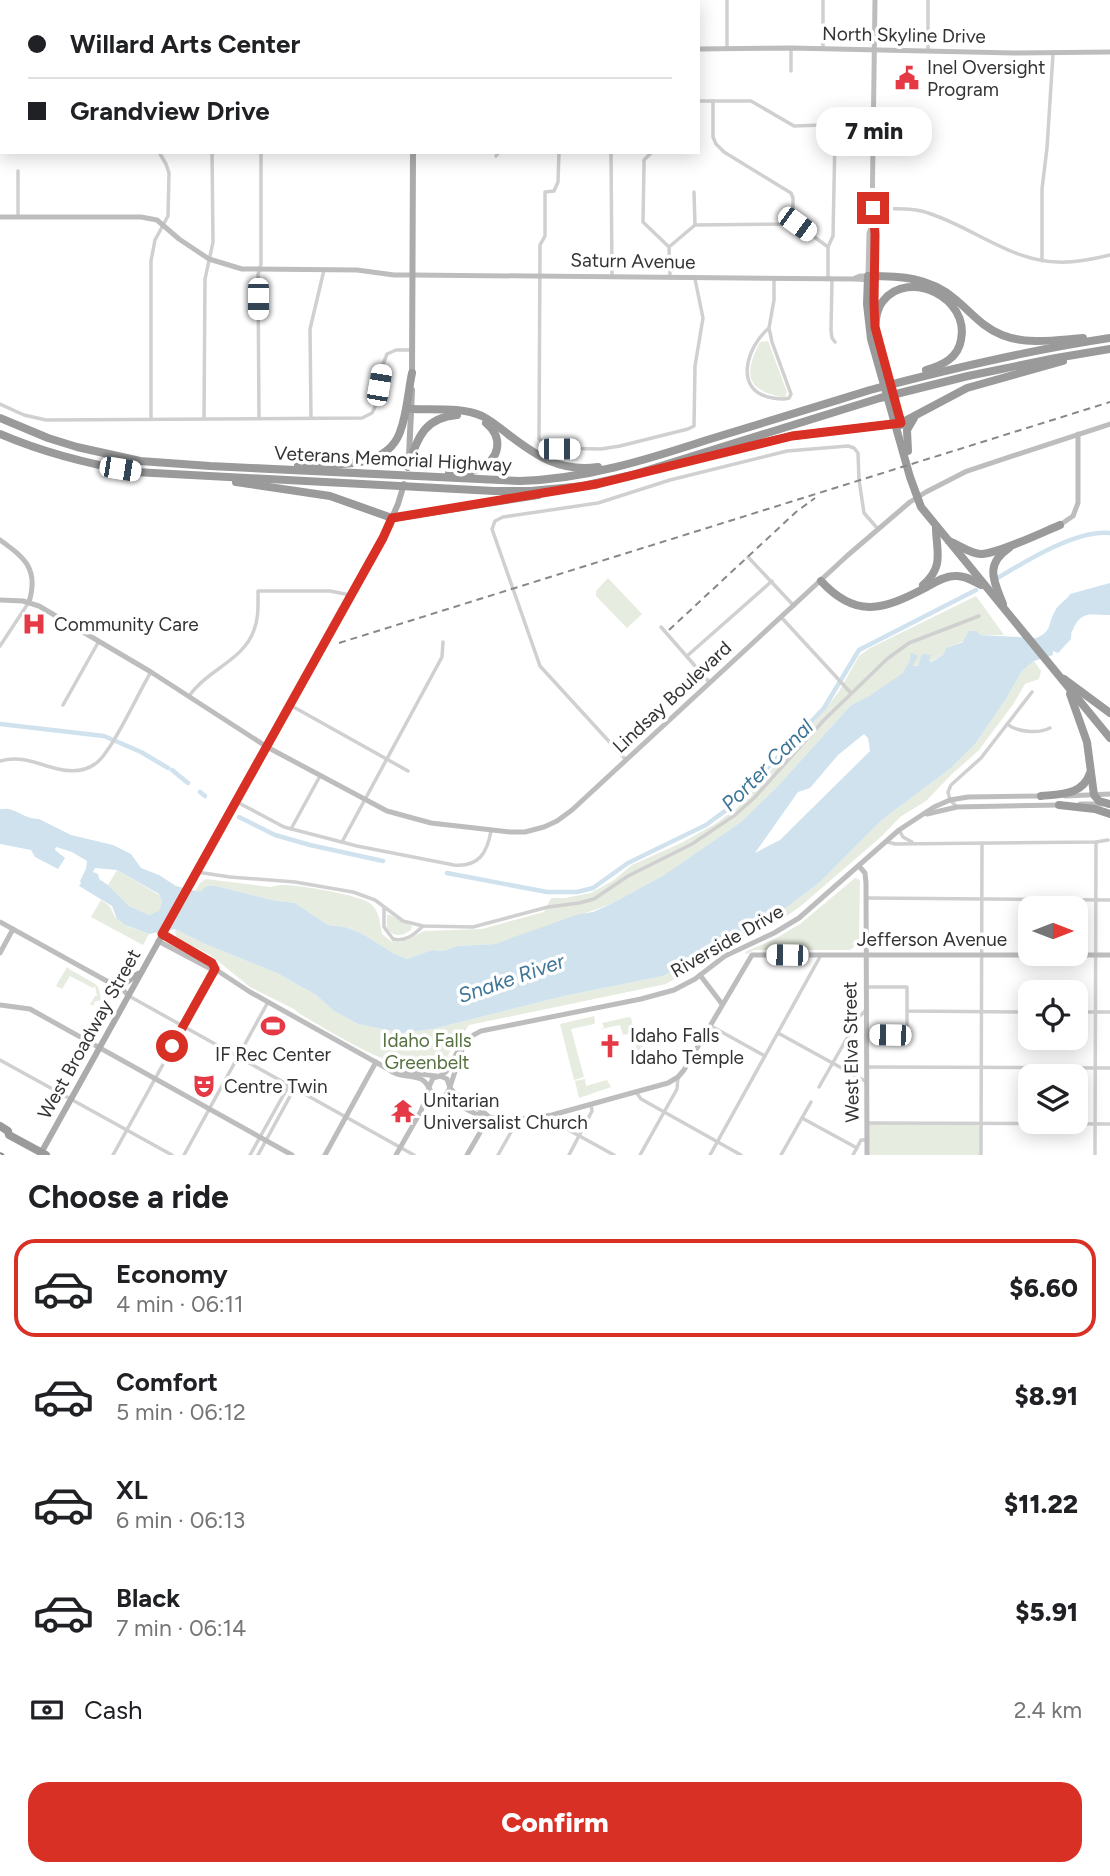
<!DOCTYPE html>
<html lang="en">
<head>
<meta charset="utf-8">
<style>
  body { margin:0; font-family:Figtree,sans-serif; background:#f6f6f6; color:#202124; height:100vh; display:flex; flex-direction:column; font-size:26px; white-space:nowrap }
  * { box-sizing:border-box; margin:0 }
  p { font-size:23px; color:#757577 }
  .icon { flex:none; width:38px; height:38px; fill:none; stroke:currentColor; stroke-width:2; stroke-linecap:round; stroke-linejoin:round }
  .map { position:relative; height:1155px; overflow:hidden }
  .panel { display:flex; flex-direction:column; background:#fff; flex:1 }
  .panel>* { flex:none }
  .guide { position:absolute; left:0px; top:0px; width:700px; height:154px; box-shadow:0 4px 18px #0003; display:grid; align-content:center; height:154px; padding:0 28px; background:#fff }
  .needle { width:46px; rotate:90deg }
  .tools { position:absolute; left:1018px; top:896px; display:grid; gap:14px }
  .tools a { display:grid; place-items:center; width:70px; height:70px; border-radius:14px; background:#fff; box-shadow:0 4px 18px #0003; font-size:35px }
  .end { position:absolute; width:32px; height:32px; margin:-16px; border:9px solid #d93025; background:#fff; box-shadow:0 0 0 4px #fff }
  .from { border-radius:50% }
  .bubble { position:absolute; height:49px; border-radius:21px; background:#fff; box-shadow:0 4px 18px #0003; font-size:23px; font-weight:800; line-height:49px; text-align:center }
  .car { position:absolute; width:21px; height:42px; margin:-21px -10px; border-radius:9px; box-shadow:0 0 5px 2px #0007; background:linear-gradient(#fff 24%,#345 0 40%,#fff 0 76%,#345 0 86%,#fff 0) }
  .guide b { display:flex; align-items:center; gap:24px; height:66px; font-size:26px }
  .guide b+b { border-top:2px solid #e0e0e0 }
  .guide i { width:18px; height:18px; background:#202124 }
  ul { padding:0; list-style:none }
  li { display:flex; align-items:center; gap:21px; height:98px; margin:0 14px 10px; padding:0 14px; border:4px solid transparent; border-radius:21px }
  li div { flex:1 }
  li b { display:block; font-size:26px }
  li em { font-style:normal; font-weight:800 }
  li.selected { border-color:#d93025 }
  li>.icon { width:63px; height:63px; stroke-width:1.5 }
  h2 { padding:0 28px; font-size:32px; line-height:84px }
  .pay { display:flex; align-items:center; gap:18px; height:77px; padding:0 28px; font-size:26px }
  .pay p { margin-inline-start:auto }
  .button { display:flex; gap:14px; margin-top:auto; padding:14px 28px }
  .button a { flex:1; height:80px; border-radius:21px; background:#d93025; color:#fff; font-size:28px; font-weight:800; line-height:80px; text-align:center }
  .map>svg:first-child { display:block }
  .green { fill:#e6ecdf }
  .water { fill:#cfe2ee; fill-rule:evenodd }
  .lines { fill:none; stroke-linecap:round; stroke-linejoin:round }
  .canal { stroke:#cfe2ee; stroke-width:4.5 }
  .street { stroke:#d0d0d0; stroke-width:3.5 }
  .secondary { stroke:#bdbdbd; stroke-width:5 }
  .primary { stroke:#ababab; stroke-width:6 }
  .highway { stroke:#9a9a9a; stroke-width:8 }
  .rail { stroke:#888; stroke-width:2; stroke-dasharray:7 5; stroke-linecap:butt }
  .route { stroke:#d93025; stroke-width:9 }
  .labels { text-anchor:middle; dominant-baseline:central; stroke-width:7; stroke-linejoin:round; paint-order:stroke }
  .street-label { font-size:19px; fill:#333; stroke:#fff }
  .poi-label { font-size:19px; fill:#333; stroke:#fff; text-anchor:start }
  .park-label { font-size:19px; fill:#56703f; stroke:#fff }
  .water-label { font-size:21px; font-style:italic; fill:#3f7597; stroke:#fff }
</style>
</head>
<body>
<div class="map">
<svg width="1110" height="1155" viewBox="0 0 1110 1155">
  <rect width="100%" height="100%" fill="#fff"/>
  <g class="green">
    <path d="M768,341L787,392L785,398C746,390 743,376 760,342Z"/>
    <path d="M608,578L642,614L627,628L596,596V591Z"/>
    <path d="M976,596L1004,635H979L946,648L943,655C933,660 923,666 912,666L910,660L904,673L869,696L851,705L777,787L741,822L728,831L664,875L611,904L527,934L495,944L457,946L443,951L432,950L407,959L395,954L361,933L345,927L328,925L295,903L272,900L216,886L200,892H195L200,883L206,879L270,887C271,887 280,885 281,885C296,884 361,895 371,904C380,912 380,924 382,934L391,941L400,942L409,939L424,931L482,929L544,912L551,898H565L591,893L614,880L632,865L681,843L715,824L737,808L816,720L838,693L859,656L870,648Z"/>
    <path d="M1034,661L1041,671L1039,679L1025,684L1014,703L979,750L951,775L926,801L900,817L882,836L802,905L780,921L733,942L702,963L666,984L469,1025C464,1034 454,1040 450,1051C447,1057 447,1066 440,1070C412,1083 326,1029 300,1014L294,1009L250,987L209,954L176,938L175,929L205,944L277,973L316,995L334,1011L358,1024L402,1033L433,1029L564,996L663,976L693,961L718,944L743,933L779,913L819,883L883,819L951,768L975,744L1006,699L1022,671Z"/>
    <path d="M117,870L159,895L162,902L159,912L149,915L129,906L108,885Z"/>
    <path d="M855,878L860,880L859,943L850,950H754L747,954L745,953L747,951L773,940L800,924Z"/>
    <path d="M101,900C115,909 108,906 116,918C123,927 139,930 149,934L143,945L91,917Z"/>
    <path d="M387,915H390L412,926L411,930C402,936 394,938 387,928Z"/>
    <path d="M67,967C74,973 95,982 98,987C100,991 100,996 101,1000L94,1002V1005H90L95,996H97L95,986L93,988L70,976L62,989L56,986Z"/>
    <path d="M594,1016L595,1022L594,1024L571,1029L584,1077L574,1080L560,1024Z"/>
    <path d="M629,1017L631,1018L635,1035L640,1034L644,1049L637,1050L633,1033L623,1035L620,1025L601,1029L604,1027L602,1023Z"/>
    <path d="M585,1079L586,1086L607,1080L611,1087L579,1098L575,1081Z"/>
    <path d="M867,1123H982L981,1155H867Z"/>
  </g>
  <path class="water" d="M1110,583V615C1094,616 1083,609 1074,627C1070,637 1072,628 1071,639L1058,653L1053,651V655L1034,661L1022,671L1006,699L975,744L951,768L883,819L819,883L779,913L743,933L718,944L693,961L663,976L564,996L433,1029L402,1033L358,1024L334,1011L316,995L277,973L205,944L175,929L149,934L125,925L117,919L112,906L79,886L81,883L80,881L86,869L87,861L72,852L56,847L55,850L65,858L58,869L35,857L31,850L0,844V809C4,809 8,808 12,810C21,813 28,819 39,819L71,835L113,845L131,854L141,868L159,875L176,886L200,892L207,886H216L272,900L295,903L328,925L345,927L361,933L395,954L407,959L432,950L443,951L457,946L495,944L576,915L593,912L611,904L664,875L741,822L777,787L851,705L869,696L903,673L910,660L911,652L918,656L912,666H918L922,654L931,655L929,661L931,662L943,655L946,648L963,642L969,631H977L980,635L1036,638C1053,631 1047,625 1055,611C1058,604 1066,601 1070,594ZM864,734L868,738L870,751L780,840L755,853L798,792L810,788L838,755ZM95,868L117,870L159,894L162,902L159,911L149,915L129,906L108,885L99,879L98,874L93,872Z"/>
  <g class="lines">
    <g class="canal">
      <path d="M996,579C1024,562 1077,529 1110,533"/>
      <path d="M0,724L104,736L141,752L168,768"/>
      <path d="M172,770L188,783"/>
      <path d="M200,792L205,796"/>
      <path d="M239,817L275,835L310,845L383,861"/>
      <path d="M447,873L547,892H577L593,888L628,863L706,825L725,811L748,789L824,708L859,650L976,590"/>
    </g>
    <g class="street">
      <path d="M66,0L69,2"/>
      <path d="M149,0L152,2"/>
      <path d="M290,0V2"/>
      <path d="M309,0V2"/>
      <path d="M727,0V49"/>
      <path d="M823,0V49"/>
      <path d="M928,0V51"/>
      <path d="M35,2L36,0"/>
      <path d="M105,2L107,0"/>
      <path d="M155,2L156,0"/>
      <path d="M201,2V0"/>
      <path d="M517,2V0"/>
      <path d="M664,2V0"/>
      <path d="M791,48V71"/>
      <path d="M698,101H751L794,126L822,125L834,131L835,137L833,236L828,247V278"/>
      <path d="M713,101V137L716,144L724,152L791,193L793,198V221"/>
      <path d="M559,152L558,182L554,191L545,192V236L540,245L539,439L549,448L601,449L620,446L688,429L694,426L695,366L703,318L695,279"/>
      <path d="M611,152L612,276"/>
      <path d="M652,152L644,160V166L643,222L669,247L670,276"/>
      <path d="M496,156L499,152"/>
      <path d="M694,192L695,225"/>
      <path d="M873,208C892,209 913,207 931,214C973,228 1012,261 1057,262C1075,263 1092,259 1110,255"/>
      <path d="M18,217V171"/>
      <path d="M669,247L695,225L784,224L793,221L828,247"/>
      <path d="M1042,261V189L1047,148L1053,54"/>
      <path d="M832,279L831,330L832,338L835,342"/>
      <path d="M769,328L772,342L791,394L789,398C783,400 779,399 773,398C732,392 747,346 769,328Z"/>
      <path d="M769,328L774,300V279"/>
      <path d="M0,404L24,415L46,420L362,418L372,413L375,407L382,367L387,354L396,350H411"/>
      <path d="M204,418L205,279L213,242L212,152"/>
      <path d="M259,418L258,275L261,264V152"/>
      <path d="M311,418L310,329L324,270"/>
      <path d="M151,419V261L155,240L168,216L169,173L166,164L159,152"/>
      <path d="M748,557L794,606"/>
      <path d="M781,617L851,693"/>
      <path d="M661,627L710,683"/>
      <path d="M0,646L29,602"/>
      <path d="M687,656L772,581"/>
      <path d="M189,696C207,670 244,660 254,630C259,617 258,604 258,591H330L350,595"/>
      <path d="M63,705L99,641"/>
      <path d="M290,705L408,771"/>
      <path d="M1007,724C1017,732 1038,734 1050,728"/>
      <path d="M626,760L540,666L492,529L495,521L503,517L598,503L670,480L787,451L848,446L854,448L858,453L859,480L864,513L878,529"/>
      <path d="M0,761C22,755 37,764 58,769C71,772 84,772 95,764C111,754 139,691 151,672"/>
      <path d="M237,802L284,827L357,846L454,865C479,867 487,853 491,831"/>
      <path d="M956,806L950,800L948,792L951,785L981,758L1032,692"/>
      <path d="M291,829L320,776"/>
      <path d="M899,830L903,837L912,842"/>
      <path d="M342,842L442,657L443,642"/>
      <path d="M888,842L895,844L1096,842L1108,840"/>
      <path d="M197,872L230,877L295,882L353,892L375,900L403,921L423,926L473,927L548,907L579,903L594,899L628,876L692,844L735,815L754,798L824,720L887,659L909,643L979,616"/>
      <path d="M867,898L1110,900"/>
      <path d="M384,907V927L393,939C405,942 414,935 423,926"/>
      <path d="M866,987H907V1011L1031,1012"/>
      <path d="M129,996L414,1155"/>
      <path d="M1076,1012H1110"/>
      <path d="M711,1026L765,1056"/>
      <path d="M778,1033L867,1082"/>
      <path d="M866,1035L907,1036V1012"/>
      <path d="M0,1060L172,1155"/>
      <path d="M866,1067L1110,1068"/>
      <path d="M819,1087L859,1017L866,1010"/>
      <path d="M636,1092L641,1099L741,1155"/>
      <path d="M552,1115L556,1123L614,1155"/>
      <path d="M802,1118L857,1148"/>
      <path d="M867,1123L1110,1124"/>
      <path d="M113,1155L215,970"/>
      <path d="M184,1155L268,1002"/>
      <path d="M250,1155L289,1085"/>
      <path d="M258,1155L294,1089"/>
      <path d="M498,1155L511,1132V1120"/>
      <path d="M569,1155L592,1111L591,1105"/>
      <path d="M640,1155L677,1089L678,1077"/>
      <path d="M710,1155L821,955"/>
      <path d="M781,1155L811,1102"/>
      <path d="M853,1155L861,1140H866"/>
      <path d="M981,1155L982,843"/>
      <path d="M1095,1155L1096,842"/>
    </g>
    <g class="secondary">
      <path d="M0,49H2"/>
      <path d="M698,49L791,48L1014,53L1110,52"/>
      <path d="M0,217H141L157,220L179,239L209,259L242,269L357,270L394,275H412L854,279L874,280"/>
      <path d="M855,278L860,276H868L869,234L872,223"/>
      <path d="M874,317L875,234L872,220L875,0"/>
      <path d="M1060,525L1073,516L1078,503V434"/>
      <path d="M0,540C25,558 39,569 29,602"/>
      <path d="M0,600L23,601L39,606L151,672L267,747L387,811L431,823L510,832H525L544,827L557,821L572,810L848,555L910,502L926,492L967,471L1110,424"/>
      <path d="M1065,796L1110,794"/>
      <path d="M1080,804H1102"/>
      <path d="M927,814L957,807L1060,805"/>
      <path d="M859,866L865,873L866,883L867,1155"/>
      <path d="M0,922L123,990L128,995"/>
      <path d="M162,934L212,963L215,969"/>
      <path d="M158,941L209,968L215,969L250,992L388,1069C398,1078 409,1074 421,1079C429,1083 429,1091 435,1097L445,1096L450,1088L447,1079L440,1076L433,1078L429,1087"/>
      <path d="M0,953L13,929"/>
      <path d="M700,975L722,1004"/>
      <path d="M0,1005L30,1009L292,1155"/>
      <path d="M398,1071L436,1076"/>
      <path d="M440,1076C451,1070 451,1064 456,1054C462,1042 470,1036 481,1031L641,999L674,990L695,979L725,956L774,933L799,918L899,830L934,807L950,800L968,797L1041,796"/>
      <path d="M450,1087L462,1050"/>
      <path d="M450,1088C459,1100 475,1105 487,1115"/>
      <path d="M442,1097L476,1114L499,1119L511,1120L552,1115L668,1083L678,1077L684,1070L752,955H1110"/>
      <path d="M325,1155L376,1062"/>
      <path d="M396,1155L421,1111L429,1089"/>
      <path d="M467,1155L489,1117"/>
    </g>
    <g class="primary">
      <path d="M413,0V2"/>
      <path d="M412,376L413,152"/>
      <path d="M409,456L412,390"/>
      <path d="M109,982L125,983L138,974"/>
      <path d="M41,1153L383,538L398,504L404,484"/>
    </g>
    <g class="highway">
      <path d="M1083,338C1056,340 1027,345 1002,335C982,327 971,312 955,299C929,277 900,276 868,276L867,304L871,339L910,477L921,507L1110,738"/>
      <path d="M412,409C434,410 461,407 482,416C492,421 500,428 509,435C538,457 560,472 598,467"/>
      <path d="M0,418L48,438L77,447L140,461L210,466L520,481C585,479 646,460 707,440C762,423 816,407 870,390C949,369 1029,350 1110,338"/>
      <path d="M901,425L875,327C876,318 877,308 883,301C909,268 970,298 961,340C958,358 943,365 926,370"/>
      <path d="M0,434C44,453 88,464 135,472L494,491H531L583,486L632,475L880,398L968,376L1056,358L1110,349"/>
      <path d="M908,451L907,430L914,418"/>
      <path d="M720,453L792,436L901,423L967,388L1063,361"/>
      <path d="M298,465C332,464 386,471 400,432C407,414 408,392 412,373"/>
      <path d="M408,467C418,438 423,418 457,415"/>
      <path d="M449,473C459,473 469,473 478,469C500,460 504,438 486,423"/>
      <path d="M236,482L330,496L392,518L538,495"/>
      <path d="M949,541C959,545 969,553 980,554C995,555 1043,532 1060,525"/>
      <path d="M821,581C856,619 883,610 925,588C934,583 944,576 955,576C965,575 973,581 981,585"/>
      <path d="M923,585C945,566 936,551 936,527"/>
      <path d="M1003,604C994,581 984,565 1009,548"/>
      <path d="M1064,679L1110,713"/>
      <path d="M1070,694L1087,742L1094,795L1099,801L1109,804"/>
      <path d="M1041,796C1061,794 1083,795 1090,773"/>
      <path d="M1059,805L1095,809L1110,814"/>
      <path d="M0,1126L8,1131L9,1135L46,1155"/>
    </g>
    <g class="rail">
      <path d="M669,630L796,512L815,498"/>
      <path d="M339,643L1110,402"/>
      <path d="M0,1153L4,1155"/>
    </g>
  </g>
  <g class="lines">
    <path class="route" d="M172,1046L215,969L212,963L162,934L383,538L392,518L597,484L792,436L901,423L875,327L874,303L875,234L873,208"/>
  </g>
  <defs>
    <g id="civic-bare" transform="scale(1.89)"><path d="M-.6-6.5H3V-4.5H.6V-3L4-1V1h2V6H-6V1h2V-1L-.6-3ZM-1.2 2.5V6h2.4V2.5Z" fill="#e63946" stroke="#fff" stroke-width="2.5" paint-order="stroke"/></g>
    <g id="hospital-bare" transform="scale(1.89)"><path d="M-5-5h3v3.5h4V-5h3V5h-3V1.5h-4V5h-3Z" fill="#e63946" stroke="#fff" stroke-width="2.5" paint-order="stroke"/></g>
    <g id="stadium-bare" transform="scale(1.89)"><path d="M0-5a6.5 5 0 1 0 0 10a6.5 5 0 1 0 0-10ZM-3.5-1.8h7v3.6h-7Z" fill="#e63946" stroke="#fff" stroke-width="2.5" paint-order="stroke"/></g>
    <g id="church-bare" transform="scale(1.89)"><path d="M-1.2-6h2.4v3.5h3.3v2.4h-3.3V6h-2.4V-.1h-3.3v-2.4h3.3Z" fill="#e63946" stroke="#fff" stroke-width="2.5" paint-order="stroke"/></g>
    <g id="theatre-bare" transform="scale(1.89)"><path d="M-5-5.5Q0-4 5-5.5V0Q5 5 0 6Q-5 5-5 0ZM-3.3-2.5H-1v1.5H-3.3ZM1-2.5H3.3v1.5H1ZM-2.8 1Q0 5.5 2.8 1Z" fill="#e63946" stroke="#fff" stroke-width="2.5" paint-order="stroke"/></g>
    <g id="temple-bare" transform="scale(1.89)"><path d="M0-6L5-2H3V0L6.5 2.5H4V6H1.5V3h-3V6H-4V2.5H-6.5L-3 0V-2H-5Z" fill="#e63946" stroke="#fff" stroke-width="2.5" paint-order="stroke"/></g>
  </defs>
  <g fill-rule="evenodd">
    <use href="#civic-bare" x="907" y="78"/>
    <use href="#hospital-bare" x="34" y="624"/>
    <use href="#stadium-bare" x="273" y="1026"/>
    <use href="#church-bare" x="610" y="1046"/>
    <use href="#theatre-bare" x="204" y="1086"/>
    <use href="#temple-bare" x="403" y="1111"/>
  </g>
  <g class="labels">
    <g class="street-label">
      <text transform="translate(904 35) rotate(1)">North Skyline Drive</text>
      <text transform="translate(633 261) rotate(1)">Saturn Avenue</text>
      <text transform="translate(393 459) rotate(3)">Veterans Memorial Highway</text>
      <text transform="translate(672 697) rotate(-43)">Lindsay Boulevard</text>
      <text x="932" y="939">Jefferson Avenue</text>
      <text transform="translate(727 941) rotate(-30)">Riverside Drive</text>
      <text transform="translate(89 1034) rotate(-61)">West Broadway Street</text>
      <text transform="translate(851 1052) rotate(-91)">West Elva Street</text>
    </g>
    <g class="poi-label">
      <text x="927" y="67">Inel Oversight<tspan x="927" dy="22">Program</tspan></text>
      <text x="54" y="624">Community Care</text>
      <text x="630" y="1035">Idaho Falls<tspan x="630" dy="22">Idaho Temple</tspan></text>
      <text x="273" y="1054" text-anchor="middle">IF Rec Center</text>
      <text x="224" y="1086">Centre Twin</text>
      <text x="423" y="1100">Unitarian<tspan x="423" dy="22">Universalist Church</tspan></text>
    </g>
    <g class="park-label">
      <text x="427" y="1040">Idaho Falls<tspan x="427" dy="22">Greenbelt</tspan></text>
    </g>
    <g class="water-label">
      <text transform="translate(767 765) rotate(-45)">Porter Canal</text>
      <text transform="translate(511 978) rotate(-19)">Snake River</text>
    </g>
  </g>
</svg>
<div class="tools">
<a><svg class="needle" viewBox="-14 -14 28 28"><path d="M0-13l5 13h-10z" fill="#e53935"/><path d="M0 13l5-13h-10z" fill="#757577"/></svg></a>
<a><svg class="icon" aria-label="locate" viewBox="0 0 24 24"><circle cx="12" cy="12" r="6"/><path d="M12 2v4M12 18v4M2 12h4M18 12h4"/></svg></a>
<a><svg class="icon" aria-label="layers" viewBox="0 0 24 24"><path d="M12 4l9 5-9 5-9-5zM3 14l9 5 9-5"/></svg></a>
</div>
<i class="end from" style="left:172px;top:1046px"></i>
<i class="end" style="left:873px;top:208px"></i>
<div class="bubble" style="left:816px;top:107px;width:116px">7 min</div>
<i class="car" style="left:797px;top:224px;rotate:126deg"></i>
<i class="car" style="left:258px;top:299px;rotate:180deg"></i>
<i class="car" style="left:379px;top:385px;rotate:10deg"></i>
<i class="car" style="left:559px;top:449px;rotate:90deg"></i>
<i class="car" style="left:120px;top:469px;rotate:99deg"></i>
<i class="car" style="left:787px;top:955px;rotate:271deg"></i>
<i class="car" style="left:890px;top:1035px;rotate:271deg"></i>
<div class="guide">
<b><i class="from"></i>Willard Arts Center</b>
<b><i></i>Grandview Drive</b>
</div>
</div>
<section class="panel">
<h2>Choose a ride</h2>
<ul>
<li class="selected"><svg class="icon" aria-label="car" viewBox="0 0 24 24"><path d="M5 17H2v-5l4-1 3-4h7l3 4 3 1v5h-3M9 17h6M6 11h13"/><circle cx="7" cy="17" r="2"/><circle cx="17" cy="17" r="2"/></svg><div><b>Economy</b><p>4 min · 06:11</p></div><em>$6.60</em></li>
<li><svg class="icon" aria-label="car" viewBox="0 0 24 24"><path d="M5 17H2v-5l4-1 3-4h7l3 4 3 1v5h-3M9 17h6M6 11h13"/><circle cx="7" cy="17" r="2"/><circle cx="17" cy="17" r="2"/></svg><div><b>Comfort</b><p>5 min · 06:12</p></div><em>$8.91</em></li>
<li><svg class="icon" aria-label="car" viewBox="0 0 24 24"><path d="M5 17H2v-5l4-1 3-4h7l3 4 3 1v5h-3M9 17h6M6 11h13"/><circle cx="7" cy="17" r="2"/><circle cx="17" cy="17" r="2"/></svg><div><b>XL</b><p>6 min · 06:13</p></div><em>$11.22</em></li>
<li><svg class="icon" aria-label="car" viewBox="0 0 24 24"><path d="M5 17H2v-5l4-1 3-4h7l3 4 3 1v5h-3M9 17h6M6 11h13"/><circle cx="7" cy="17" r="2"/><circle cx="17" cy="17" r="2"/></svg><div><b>Black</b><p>7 min · 06:14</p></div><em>$5.91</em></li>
</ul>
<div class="pay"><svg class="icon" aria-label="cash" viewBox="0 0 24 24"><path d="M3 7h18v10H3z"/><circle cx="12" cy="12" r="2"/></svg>Cash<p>2.4 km</p></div>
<div class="button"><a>Confirm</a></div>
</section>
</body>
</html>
